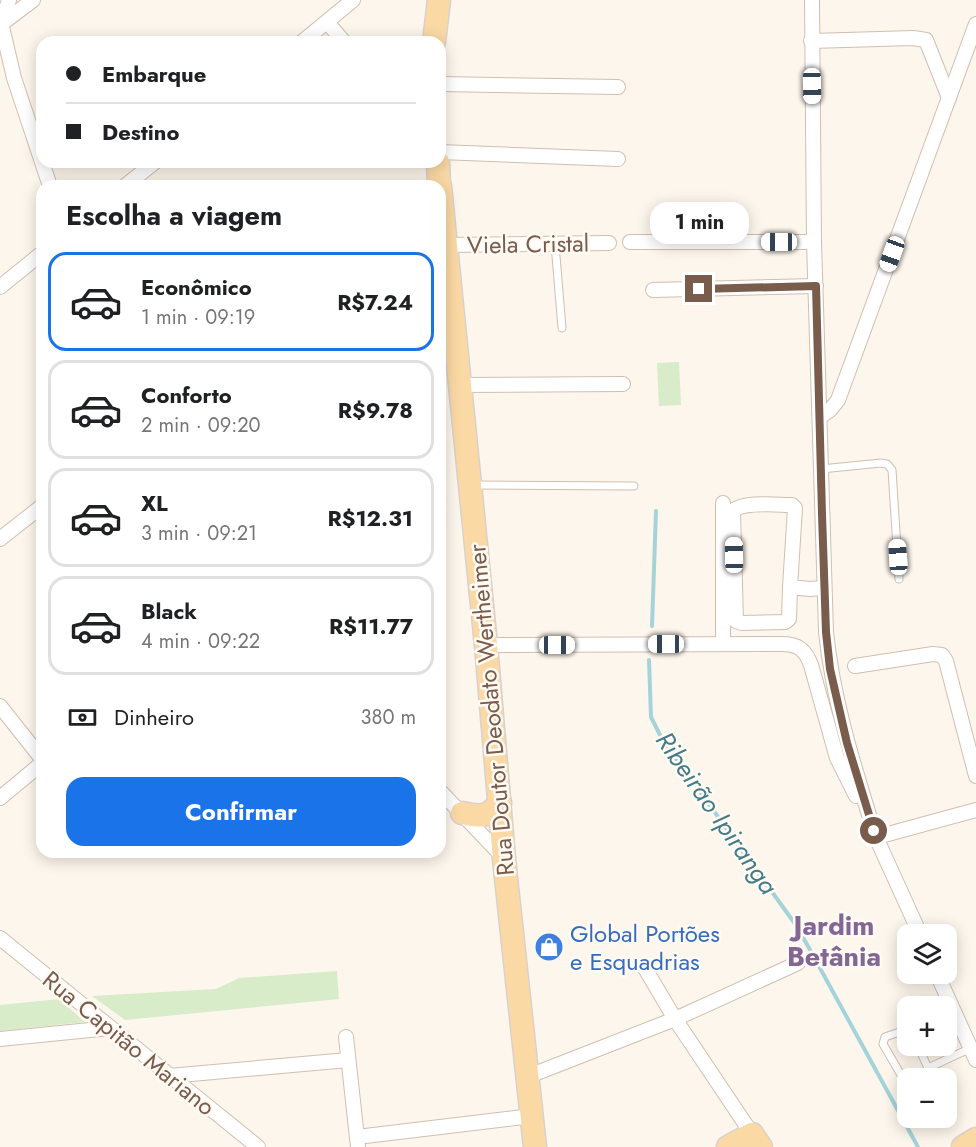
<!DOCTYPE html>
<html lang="pt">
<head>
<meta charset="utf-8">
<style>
  body { margin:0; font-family:Jost,sans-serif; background:#f6f6f6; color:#202124; height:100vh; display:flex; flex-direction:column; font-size:22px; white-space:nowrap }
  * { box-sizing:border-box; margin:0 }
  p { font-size:20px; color:#757577 }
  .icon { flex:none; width:33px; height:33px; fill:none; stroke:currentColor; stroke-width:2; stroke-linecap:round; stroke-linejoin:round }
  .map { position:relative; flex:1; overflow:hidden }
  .details { position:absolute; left:36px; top:180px; width:410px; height:678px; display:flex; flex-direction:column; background:#fff; border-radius:18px; box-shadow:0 3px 15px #0003 }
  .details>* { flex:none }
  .banner { position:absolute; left:36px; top:36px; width:410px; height:132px; border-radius:18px; box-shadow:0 3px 15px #0003; display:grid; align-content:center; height:132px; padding:0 30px; background:#fff }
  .fabs { position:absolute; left:897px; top:924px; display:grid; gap:12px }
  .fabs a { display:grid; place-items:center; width:60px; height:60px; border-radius:12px; background:#fff; box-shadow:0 3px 15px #0003; font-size:30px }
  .end { position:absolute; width:27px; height:27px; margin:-14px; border:8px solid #7a5c4d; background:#fff; box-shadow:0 0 0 3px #fff }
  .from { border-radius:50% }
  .bubble { position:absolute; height:42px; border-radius:18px; background:#fff; box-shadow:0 3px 15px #0003; font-size:20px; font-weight:700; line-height:42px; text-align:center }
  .car { position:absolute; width:18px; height:36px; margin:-18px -9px; border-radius:8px; box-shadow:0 0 4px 2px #0007; background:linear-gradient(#fff 24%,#345 0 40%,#fff 0 76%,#345 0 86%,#fff 0) }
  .banner b { display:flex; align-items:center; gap:21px; height:57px; font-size:22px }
  .banner b+b { border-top:2px solid #e0e0e0 }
  .banner i { width:15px; height:15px; background:#202124 }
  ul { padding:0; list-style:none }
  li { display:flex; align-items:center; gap:18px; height:99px; margin:0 12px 9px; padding:0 18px; border:3px solid #e0e0e0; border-radius:18px }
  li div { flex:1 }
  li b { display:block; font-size:22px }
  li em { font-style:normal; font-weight:700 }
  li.on { border-color:#1a73e8 }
  li>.icon { width:54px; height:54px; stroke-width:1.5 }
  h2 { padding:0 30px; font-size:27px; line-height:72px }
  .pay { display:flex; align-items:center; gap:15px; height:66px; padding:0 30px; font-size:22px }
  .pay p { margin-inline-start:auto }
  .action { display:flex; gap:12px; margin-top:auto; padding:12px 30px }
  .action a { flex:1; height:69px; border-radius:18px; background:#1a73e8; color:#fff; font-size:24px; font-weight:700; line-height:69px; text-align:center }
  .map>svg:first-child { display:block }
  .green { fill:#d8ecc9 }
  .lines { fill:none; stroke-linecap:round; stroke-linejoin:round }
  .stream { stroke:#a5d3da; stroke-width:4 }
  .service-casing { stroke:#d1beb0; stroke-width:9 }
  .minor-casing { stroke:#d1beb0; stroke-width:16 }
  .primary-casing { stroke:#dad1cd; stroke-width:25 }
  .service { stroke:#fff; stroke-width:7 }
  .minor { stroke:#fff; stroke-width:14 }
  .primary { stroke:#fbd9a5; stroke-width:22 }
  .route { stroke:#7a5c4d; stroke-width:8 }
  .labels { text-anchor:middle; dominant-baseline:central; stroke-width:5; stroke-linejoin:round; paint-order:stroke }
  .street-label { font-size:24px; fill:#7a5c4d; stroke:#fffaf3 }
  .shop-label { font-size:24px; fill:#366cbe; stroke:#fffaf3; text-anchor:start }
  .water-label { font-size:26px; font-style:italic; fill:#437c86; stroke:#fffaf3 }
  .quarter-label { font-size:27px; font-weight:bold; fill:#846695; stroke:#fffaf3 }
</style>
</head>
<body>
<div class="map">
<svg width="976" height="1147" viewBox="0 0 976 1147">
  <rect width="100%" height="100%" fill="#fdf6ec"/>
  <g class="green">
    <path d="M679,362L681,405L659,406L657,363Z"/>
    <path d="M337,971L339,999L125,1020L92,996L216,989L239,978Z"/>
    <path d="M59,999L85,1022L0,1031V1005Z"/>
  </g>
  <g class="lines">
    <g class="stream">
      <path d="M652,626L656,511"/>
      <path d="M649,660L651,717L662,739L798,928L918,1147"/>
    </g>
    <g class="service-casing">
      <g id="service">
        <path d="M555,244L562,328"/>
        <path d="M821,469L881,463L887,464L892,470L899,579"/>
        <path d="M474,485L634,486"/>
        <path d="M908,1029L885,1037L883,1044L908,1087"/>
        <path d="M918,1046L928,1068L929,1078"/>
        <path d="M928,1068L971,1048"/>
      </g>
    </g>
    <g class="minor-casing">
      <g id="minor">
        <path d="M812,0L814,242L826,632C833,701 854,766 874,831"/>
        <path d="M0,18L14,78L50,186"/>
        <path d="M327,22L344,42"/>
        <path d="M1,24L9,0"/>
        <path d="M0,25L33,0"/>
        <path d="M811,41L913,38L926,40L949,98"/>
        <path d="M302,42L353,0"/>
        <path d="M440,84L618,87"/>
        <path d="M440,152L618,159"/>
        <path d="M125,186L155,162"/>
        <path d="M630,242H814"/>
        <path d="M446,245L609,243"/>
        <path d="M0,287L42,253"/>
        <path d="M653,290L816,286"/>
        <path d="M458,385L623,384"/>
        <path d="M820,417L830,410L838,400L976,24"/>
        <path d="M0,539L42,506"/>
        <path d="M790,587L795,508L792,505C778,505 743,501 733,511L736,621L742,623L785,622L789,619L790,587L810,589L824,588"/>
        <path d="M723,643V503"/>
        <path d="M486,645L781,644C798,644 805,649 811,665L837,758L856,796"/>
        <path d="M855,666L933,654L942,655L946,661L976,776"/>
        <path d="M0,706L42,759"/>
        <path d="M440,791L503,857"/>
        <path d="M0,798L42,763"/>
        <path d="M870,824L920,934"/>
        <path d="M877,837L976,810"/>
        <path d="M0,938L258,1147"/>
        <path d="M643,965L675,1019L752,1134"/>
        <path d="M937,974L976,1060"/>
        <path d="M346,1037L358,1147"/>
        <path d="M0,1039L110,1028"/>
        <path d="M169,1076L348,1060"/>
        <path d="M529,1076L675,1019L798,963"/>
        <path d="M357,1137L532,1116"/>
      </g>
    </g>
    <g class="primary-casing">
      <g id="primary">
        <path d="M434,42L439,0"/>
        <path d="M438,162L439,186"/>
        <path d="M440,186L486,645L504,859L535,1147"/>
        <path d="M462,813C481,817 486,818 500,803"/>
        <path d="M728,1147L752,1134L761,1147"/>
        <path d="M963,1147L976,1139"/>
      </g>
    </g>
    <use href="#service" class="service"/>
    <use href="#minor" class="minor"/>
    <use href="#primary" class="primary"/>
  </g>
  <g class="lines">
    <path class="route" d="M699,289L816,286L822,514L826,632L830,669L847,743L874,831"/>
  </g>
  <defs>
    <g id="shop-disc" transform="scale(1.5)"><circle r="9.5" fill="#3f7fe0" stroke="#fffaf3"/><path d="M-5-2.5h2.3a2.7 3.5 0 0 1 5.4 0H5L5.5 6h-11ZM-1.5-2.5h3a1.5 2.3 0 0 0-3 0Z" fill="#fff"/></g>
  </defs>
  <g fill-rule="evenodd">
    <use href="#shop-disc" x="549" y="947"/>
  </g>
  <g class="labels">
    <g class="street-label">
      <text transform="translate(528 244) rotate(-1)">Viela Cristal</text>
      <text transform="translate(491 710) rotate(-95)">Rua Doutor Deodato Wertheimer</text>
      <text transform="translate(129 1043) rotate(39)">Rua Capitão Mariano</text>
    </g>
    <g class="shop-label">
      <text x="570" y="933">Global Portões<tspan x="570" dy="28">e Esquadrias</tspan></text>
    </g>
    <g class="water-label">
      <text transform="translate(717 813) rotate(55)">Ribeirão Ipiranga</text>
    </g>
    <g class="quarter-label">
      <text x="834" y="925">Jardim<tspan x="834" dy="31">Betânia</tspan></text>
    </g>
  </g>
</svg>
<div class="fabs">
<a><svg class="icon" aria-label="layers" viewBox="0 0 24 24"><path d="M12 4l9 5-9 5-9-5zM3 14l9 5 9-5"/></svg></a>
<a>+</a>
<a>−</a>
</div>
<i class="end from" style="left:874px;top:831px"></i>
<i class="end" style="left:699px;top:289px"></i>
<div class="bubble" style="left:650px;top:202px;width:99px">1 min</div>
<i class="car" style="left:812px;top:86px;rotate:179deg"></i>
<i class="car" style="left:779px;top:242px;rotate:270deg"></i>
<i class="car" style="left:892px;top:254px;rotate:200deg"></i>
<i class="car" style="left:734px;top:555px;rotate:359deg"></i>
<i class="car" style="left:898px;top:557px;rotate:356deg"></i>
<i class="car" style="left:666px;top:644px;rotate:270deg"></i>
<i class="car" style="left:557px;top:645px;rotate:90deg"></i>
<div class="banner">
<b><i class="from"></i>Embarque</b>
<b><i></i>Destino</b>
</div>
<section class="details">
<h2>Escolha a viagem</h2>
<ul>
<li class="on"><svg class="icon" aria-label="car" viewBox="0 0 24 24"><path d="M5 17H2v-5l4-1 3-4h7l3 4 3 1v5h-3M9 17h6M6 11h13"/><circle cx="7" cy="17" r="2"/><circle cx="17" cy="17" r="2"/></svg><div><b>Econômico</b><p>1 min · 09:19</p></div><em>R$7.24</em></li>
<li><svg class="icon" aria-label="car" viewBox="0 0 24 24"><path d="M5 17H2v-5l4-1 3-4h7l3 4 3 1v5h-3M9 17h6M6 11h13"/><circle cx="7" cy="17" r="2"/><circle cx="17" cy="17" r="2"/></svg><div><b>Conforto</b><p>2 min · 09:20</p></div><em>R$9.78</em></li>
<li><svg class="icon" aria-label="car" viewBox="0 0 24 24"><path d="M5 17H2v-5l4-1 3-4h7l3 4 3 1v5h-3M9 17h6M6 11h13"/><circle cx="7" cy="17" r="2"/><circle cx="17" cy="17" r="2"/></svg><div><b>XL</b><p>3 min · 09:21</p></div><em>R$12.31</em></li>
<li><svg class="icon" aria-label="car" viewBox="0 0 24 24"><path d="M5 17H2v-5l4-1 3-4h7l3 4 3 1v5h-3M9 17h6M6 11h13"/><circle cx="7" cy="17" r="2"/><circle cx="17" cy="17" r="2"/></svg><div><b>Black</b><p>4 min · 09:22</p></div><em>R$11.77</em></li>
</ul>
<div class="pay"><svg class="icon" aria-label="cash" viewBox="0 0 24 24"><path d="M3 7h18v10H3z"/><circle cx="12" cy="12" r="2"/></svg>Dinheiro<p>380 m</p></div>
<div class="action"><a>Confirmar</a></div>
</section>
</div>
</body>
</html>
